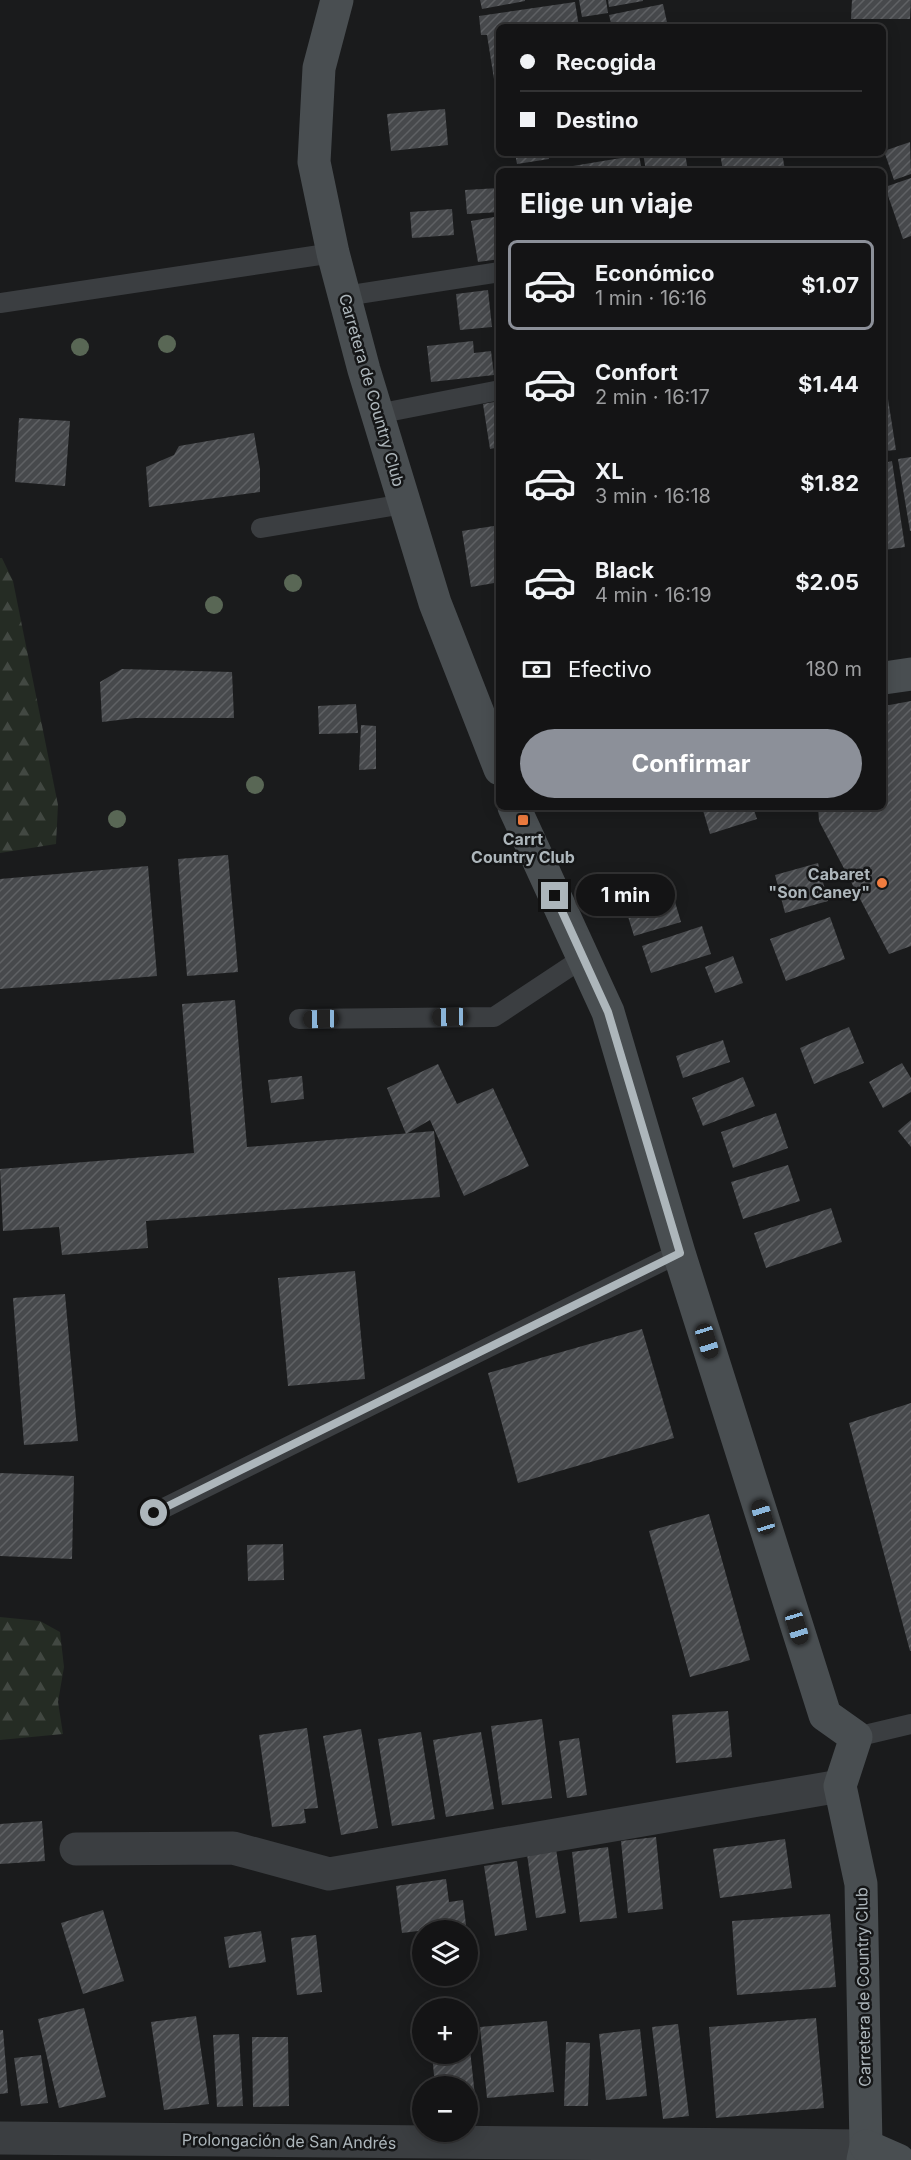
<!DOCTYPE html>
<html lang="es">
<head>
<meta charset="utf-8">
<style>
  body { margin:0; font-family:Inter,sans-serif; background:#212122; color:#f1f3f6; height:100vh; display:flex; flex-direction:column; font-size:22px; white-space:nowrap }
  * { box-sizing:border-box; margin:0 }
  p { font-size:20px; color:#9d9ea0 }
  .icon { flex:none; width:33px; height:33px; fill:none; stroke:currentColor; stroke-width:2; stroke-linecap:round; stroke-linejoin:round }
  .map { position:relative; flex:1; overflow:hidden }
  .details { position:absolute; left:496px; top:168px; width:390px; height:642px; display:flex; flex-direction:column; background:#141415; border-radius:9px; box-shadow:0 3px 15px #0003,0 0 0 2px #333334 }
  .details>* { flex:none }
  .guide { position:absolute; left:496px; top:24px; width:390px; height:132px; border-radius:9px; box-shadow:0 3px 15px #0003,0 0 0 2px #333334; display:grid; align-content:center; height:132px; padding:0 24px; background:#141415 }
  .fabs { position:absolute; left:412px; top:1920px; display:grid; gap:12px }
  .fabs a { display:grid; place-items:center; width:66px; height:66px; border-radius:50%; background:#141415; box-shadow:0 3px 15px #0003,0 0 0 2px #333334; font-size:30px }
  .end { position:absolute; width:27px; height:27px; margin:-14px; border:8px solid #adb6bb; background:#111; box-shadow:0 0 0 3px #111 }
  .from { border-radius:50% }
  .bubble { position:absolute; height:42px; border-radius:21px; background:#141415; box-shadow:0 3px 15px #0003,0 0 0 2px #333334; font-size:20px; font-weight:700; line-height:42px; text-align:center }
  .car { position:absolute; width:18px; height:36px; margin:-18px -9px; border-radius:8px; box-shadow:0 0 4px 2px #0007; background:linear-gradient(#222 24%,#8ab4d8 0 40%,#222 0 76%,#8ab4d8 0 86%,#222 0) }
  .guide b { display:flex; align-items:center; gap:21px; height:57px; font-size:22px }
  .guide b+b { border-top:2px solid #333334 }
  .guide i { width:15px; height:15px; background:#f1f3f6 }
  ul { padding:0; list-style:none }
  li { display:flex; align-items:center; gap:18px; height:90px; margin:0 12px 9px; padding:0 12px; border:3px solid transparent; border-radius:9px }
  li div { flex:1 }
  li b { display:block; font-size:22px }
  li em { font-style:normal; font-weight:700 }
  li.active { border-color:#8c9099 }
  li>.icon { width:54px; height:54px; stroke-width:1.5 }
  h2 { padding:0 24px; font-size:27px; line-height:72px }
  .pay { display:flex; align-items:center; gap:15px; height:66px; padding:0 24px; font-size:22px }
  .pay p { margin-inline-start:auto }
  .action { display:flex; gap:12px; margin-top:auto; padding:12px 24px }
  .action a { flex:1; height:69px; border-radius:36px; background:#8c9099; color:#fff; font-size:24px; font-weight:700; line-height:69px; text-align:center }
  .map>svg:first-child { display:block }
  .forest { fill:url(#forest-firs) }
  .building { fill:url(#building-hatch) }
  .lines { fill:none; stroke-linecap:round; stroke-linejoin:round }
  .lane { stroke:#3b3e41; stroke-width:20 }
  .street { stroke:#3b3e41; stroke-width:33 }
  .secondary { stroke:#494e51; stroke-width:33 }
  .tree { fill:#596755 }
  .route { stroke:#adb6bb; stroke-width:8 }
  .poi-dot { fill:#f07c3f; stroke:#151617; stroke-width:2 }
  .labels { text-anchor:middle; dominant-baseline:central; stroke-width:5; stroke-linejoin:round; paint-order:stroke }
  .street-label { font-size:16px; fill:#adb6bb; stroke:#151617 }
  .poi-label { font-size:16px; font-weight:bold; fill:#adb6bb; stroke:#151617 }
</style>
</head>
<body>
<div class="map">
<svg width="911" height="2160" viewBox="0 0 911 2160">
  <defs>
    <pattern id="forest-firs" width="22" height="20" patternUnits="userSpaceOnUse" patternTransform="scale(1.5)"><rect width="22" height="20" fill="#252c24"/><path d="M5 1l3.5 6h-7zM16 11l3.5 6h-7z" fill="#424842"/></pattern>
    <pattern id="building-hatch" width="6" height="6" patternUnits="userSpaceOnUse" patternTransform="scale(1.5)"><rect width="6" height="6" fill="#47494c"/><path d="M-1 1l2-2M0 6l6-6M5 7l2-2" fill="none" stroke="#5f6164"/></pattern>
  </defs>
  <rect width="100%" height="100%" fill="#1a1b1c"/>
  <g class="forest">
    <path d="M0,558H2L13,581L58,805L56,844L0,853Z"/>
    <path d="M0,1617L40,1621L60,1632L64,1667L58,1702L63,1734L0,1740Z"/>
  </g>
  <g class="building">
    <path d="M480,0H525V1L482,9Z"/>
    <path d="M579,0H606L608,13L582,17Z"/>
    <path d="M608,0H643V1L609,7Z"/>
    <path d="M852,0H911L910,19H851Z"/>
    <path d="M575,2L579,27H500V78L494,79L487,35H481L479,16Z"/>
    <path d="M663,4L668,27H612L609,15Z"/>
    <path d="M445,109L448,145L391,151L387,114Z"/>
    <path d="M910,142L911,174L894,180L884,151Z"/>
    <path d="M515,153H548L549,159L517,164Z"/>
    <path d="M643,153H685L688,171H646Z"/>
    <path d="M720,153H782L785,170L723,171Z"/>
    <path d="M816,153H837V154L817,157Z"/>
    <path d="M639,155L642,171H568L567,167Z"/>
    <path d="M911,178V236L903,239L885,187Z"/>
    <path d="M499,188L500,212L467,214L465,190Z"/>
    <path d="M452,209L454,235L412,238L410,212Z"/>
    <path d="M500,216V259L478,262L471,221Z"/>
    <path d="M488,290L492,327L460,330L456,294Z"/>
    <path d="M473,341L474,353L491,351L494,375L431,382L427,346Z"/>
    <path d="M885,380L896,450L884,451V381Z"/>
    <path d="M500,401V447L490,449L483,404Z"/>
    <path d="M19,418L70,421L65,486L15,482Z"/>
    <path d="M254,433L260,469V492L149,507L146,467L174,455L179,446Z"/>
    <path d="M911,457V531H910L898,459Z"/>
    <path d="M892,461L905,547L884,550V463Z"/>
    <path d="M500,525V582L471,587L462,531Z"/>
    <path d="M122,669L232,672L234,718H135L102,722L100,682Z"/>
    <path d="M911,701V946L889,954L819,821L818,807H884V706Z"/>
    <path d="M356,704L358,733L319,734L318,706Z"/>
    <path d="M361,725L376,726V769L359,770Z"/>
    <path d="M702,807H753L757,819L710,834Z"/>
    <path d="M228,855L238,972L187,976L178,859Z"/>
    <path d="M818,863L828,901L785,913L775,875Z"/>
    <path d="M148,866L157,976L0,989V879Z"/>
    <path d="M669,882L681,922L634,936L622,897Z"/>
    <path d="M830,917L845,959L786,981L770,939Z"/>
    <path d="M702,926L711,954L651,973L642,946Z"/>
    <path d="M733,956L743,983L715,993L705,967Z"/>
    <path d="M235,1000L247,1147L434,1131L440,1197L146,1221L148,1248L62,1255L59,1227L3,1231L0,1169L194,1153L182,1004Z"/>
    <path d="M849,1027L864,1063L814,1084L800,1048Z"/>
    <path d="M723,1040L730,1062L683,1078L676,1056Z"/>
    <path d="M902,1063L911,1078V1092L883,1108L869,1082Z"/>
    <path d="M438,1064L457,1104L493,1088L529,1166L464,1196L430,1120L406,1134L387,1088Z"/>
    <path d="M302,1076L304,1099L271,1103L268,1080Z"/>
    <path d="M743,1077L755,1106L703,1126L692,1098Z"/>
    <path d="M776,1113L788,1148L733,1168L721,1132Z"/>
    <path d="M911,1120V1147L898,1131Z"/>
    <path d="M788,1165L800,1201L743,1219L731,1182Z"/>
    <path d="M831,1208L842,1242L766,1268L754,1233Z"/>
    <path d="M355,1271L365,1379L288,1386L278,1278Z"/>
    <path d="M65,1294L78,1441L24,1445L13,1298Z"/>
    <path d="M642,1329L674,1438L518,1483L488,1373Z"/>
    <path d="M911,1403V1651H910L849,1423Z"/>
    <path d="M0,1473L74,1476L72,1559L0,1556Z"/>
    <path d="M709,1514L750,1660L690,1677L649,1531Z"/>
    <path d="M283,1544L284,1580L248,1581L247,1545Z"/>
    <path d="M728,1711L732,1757L676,1763L672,1715Z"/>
    <path d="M542,1719L552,1798L502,1805L491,1726Z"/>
    <path d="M307,1728L318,1808L304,1809L306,1823L272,1827L259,1735Z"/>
    <path d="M361,1729L378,1828L341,1835L323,1736Z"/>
    <path d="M421,1732L435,1819L392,1826L378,1739Z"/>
    <path d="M481,1732L494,1809L446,1817L433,1740Z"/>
    <path d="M579,1738L587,1795L567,1798L559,1741Z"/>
    <path d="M42,1821L45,1861L0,1864V1824Z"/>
    <path d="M656,1837L663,1909L628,1913L621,1841Z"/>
    <path d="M785,1839L792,1888L720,1898L713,1849Z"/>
    <path d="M608,1847L617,1918L580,1922L572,1852Z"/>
    <path d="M556,1849L566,1913L536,1918L527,1854Z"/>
    <path d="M517,1861L527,1930L495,1936L484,1866Z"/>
    <path d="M446,1879L449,1902L463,1900L466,1925L402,1933L396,1886Z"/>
    <path d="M103,1910L124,1981L83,1994L61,1923Z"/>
    <path d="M830,1914L836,1987L737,1995L732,1921Z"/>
    <path d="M261,1931L266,1962L229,1968L224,1937Z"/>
    <path d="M316,1935L322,1992L297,1995L291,1938Z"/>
    <path d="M84,2008L106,2097L59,2108L38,2019Z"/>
    <path d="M196,2016L209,2104L164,2110L151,2022Z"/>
    <path d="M816,2018L824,2108L716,2118L709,2027Z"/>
    <path d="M547,2021L554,2092L487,2098L480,2027Z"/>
    <path d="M678,2024L689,2116L663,2119L652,2027Z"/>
    <path d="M640,2029L647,2096L606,2100L599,2034Z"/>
    <path d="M0,2030H3L8,2093L0,2094Z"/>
    <path d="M239,2034L243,2106L217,2107L213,2035Z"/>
    <path d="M252,2037H288L289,2106L253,2107Z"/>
    <path d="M566,2042L590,2043L588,2106H564Z"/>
    <path d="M468,2050H470L475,2096L468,2097V2086H435L432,2054H468Z"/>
    <path d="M41,2055L48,2103L21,2106L14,2058Z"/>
  </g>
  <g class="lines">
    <g class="lane">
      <path d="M345,296L500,272"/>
      <path d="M0,303L333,253"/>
      <path d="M377,414L500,390"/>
      <path d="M261,528L404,504"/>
      <path d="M299,1019L494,1017L583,958"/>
      <path d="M154,1513L679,1253"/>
      <path d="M856,1737L911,1724"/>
    </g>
    <g class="street">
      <path d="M76,1849L233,1848L329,1874L840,1786"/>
      <path d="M0,2138L866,2146"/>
    </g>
    <g class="secondary">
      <path d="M337,0L319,68L314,162L333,253L364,370L435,603L500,769"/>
      <path d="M884,678L911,674"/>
      <path d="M514,807L608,1012L679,1253L825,1715L856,1737L840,1786L861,1884L866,2146L863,2160"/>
      <path d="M866,2146L898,2160"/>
    </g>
  </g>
  <g class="tree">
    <circle cx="167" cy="344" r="9"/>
    <circle cx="80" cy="347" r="9"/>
    <circle cx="293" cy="583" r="9"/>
    <circle cx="214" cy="605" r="9"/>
    <circle cx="255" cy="785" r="9"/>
    <circle cx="117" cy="819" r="9"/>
  </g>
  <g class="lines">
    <path class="route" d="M154,1513L680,1253L608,1012L555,896"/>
  </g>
  <g class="poi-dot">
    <rect x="517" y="814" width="12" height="12" rx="3"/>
    <circle cx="882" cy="883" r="6"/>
  </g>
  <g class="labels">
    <g class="street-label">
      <text transform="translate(372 390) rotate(74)">Carretera de Country Club</text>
      <text transform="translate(863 1987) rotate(-91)">Carretera de Country Club</text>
      <text transform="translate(289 2141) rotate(1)">Prolongación de San Andrés</text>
    </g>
    <g class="poi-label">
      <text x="523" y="839">Carrt<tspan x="523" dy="18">Country Club</tspan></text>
      <text x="870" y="874" text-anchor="end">Cabaret<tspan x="870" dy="18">"Son Caney"</tspan></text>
    </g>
  </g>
</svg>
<div class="fabs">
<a><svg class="icon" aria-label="layers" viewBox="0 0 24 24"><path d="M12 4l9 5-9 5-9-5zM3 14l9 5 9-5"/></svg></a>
<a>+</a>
<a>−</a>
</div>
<i class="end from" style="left:154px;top:1513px"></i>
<i class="end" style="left:555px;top:896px"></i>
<div class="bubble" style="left:576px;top:874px;width:99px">1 min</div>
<i class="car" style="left:450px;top:1017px;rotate:269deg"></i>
<i class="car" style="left:321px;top:1019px;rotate:269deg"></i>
<i class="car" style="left:707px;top:1341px;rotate:163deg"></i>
<i class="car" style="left:763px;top:1517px;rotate:343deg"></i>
<i class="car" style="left:797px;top:1627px;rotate:163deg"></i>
<div class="guide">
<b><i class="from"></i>Recogida</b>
<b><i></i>Destino</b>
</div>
<section class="details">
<h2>Elige un viaje</h2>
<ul>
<li class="active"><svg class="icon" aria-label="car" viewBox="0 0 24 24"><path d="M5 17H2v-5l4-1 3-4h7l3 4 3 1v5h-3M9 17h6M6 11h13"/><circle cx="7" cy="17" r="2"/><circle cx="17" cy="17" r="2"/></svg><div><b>Económico</b><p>1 min · 16:16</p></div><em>$1.07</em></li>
<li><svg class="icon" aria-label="car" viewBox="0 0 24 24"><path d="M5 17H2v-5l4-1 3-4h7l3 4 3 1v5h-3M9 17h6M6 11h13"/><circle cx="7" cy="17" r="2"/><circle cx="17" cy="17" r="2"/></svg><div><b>Confort</b><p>2 min · 16:17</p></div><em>$1.44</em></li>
<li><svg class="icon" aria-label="car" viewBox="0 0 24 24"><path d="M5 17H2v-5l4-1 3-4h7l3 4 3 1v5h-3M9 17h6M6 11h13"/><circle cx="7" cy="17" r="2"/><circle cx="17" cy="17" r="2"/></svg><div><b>XL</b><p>3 min · 16:18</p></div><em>$1.82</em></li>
<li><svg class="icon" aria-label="car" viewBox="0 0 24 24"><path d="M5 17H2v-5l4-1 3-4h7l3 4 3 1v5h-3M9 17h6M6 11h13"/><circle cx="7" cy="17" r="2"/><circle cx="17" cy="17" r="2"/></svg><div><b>Black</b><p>4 min · 16:19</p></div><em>$2.05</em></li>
</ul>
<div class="pay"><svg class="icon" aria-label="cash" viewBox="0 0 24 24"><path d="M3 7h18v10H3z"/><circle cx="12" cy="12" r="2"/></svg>Efectivo<p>180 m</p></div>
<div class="action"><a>Confirmar</a></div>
</section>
</div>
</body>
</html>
